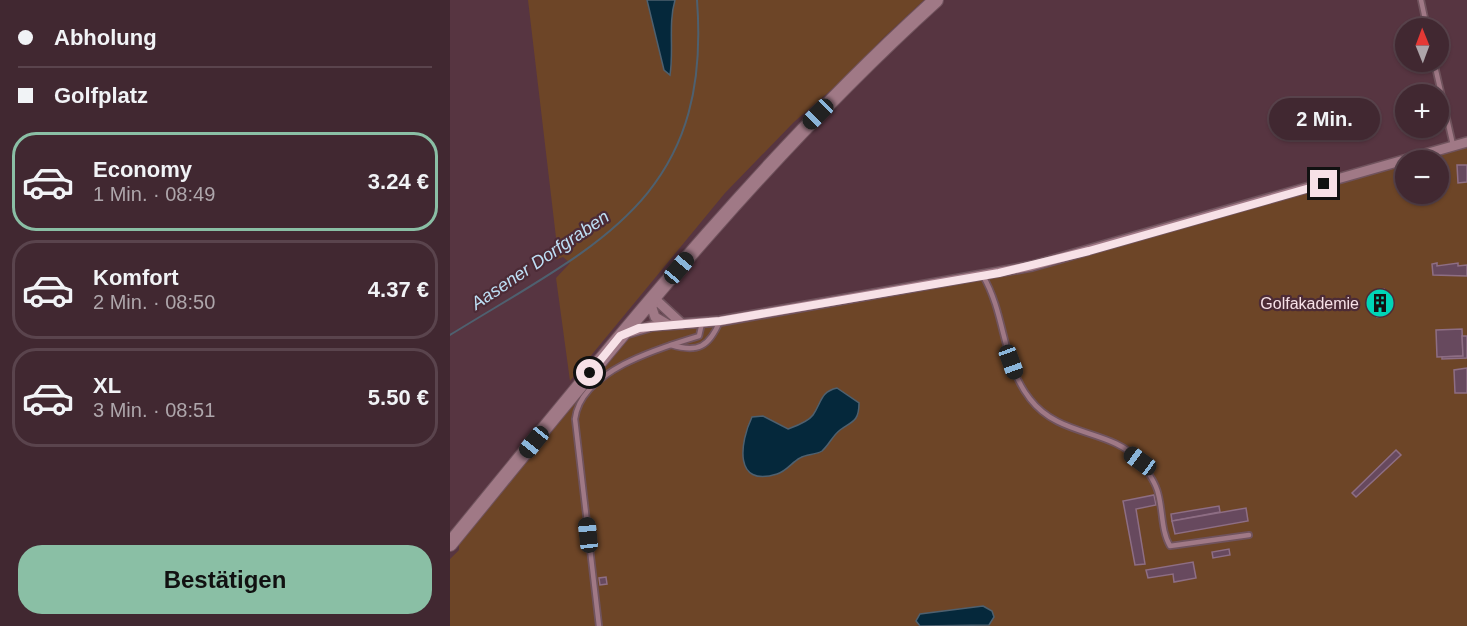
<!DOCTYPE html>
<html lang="de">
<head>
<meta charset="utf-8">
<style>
  body { margin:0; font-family:Arial,sans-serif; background:#483039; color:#f1f3f6; height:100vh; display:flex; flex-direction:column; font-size:22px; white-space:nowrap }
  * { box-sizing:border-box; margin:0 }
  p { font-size:20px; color:#aea6ab }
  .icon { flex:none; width:33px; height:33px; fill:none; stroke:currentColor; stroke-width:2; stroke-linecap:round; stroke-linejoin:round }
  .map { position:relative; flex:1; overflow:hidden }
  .sheet { display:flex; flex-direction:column; background:#412831; width:450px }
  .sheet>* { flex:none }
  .top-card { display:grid; align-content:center; height:132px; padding:0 18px; background:#412831 }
  .needle { width:39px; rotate:359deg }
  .tools { position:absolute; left:945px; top:18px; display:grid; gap:12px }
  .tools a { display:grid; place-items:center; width:54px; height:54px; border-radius:50%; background:#412831; box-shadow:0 2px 4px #0004,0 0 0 2px #5a444d; font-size:30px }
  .end { position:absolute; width:27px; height:27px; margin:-14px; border:8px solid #f7e1e7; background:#111; box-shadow:0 0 0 3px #111 }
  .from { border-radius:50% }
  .bubble { position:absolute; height:42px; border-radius:21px; background:#412831; box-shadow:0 2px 4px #0004,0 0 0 2px #5a444d; font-size:20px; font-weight:800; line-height:42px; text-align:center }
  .car { position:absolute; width:18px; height:36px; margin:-18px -9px; border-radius:8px; box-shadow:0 0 4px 2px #0007; background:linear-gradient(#222 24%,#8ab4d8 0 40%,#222 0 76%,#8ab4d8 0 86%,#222 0) }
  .top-card b { display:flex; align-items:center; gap:21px; height:57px; font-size:22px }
  .top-card b+b { border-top:2px solid #5a444d }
  .top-card i { width:15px; height:15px; background:#f1f3f6 }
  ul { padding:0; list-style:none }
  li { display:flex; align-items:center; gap:18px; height:99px; margin:0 12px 9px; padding:0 6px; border:3px solid #5a444d; border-radius:24px }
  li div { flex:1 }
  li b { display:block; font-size:22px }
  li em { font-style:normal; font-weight:800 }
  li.current { border-color:#8abfa5 }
  li>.icon { width:54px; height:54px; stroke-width:1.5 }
  .action { display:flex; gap:12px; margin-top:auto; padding:12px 18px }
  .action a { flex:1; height:69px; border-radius:24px; background:#8abfa5; color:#111; font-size:24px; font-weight:800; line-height:69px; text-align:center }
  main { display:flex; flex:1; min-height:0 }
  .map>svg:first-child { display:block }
  .green { fill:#6d4527 }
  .water { fill:#05283b; stroke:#4e606f; stroke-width:1.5 }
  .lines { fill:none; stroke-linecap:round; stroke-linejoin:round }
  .stream { stroke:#4e606f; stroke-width:2 }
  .building { fill:#67495e; stroke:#8e6e84; stroke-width:1.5 }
  .lane-casing { stroke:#70535d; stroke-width:8 }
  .street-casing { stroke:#70535d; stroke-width:12 }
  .secondary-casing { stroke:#70535d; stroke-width:16 }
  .lane { stroke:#a07986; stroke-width:4.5 }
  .street { stroke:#a07986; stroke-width:9 }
  .secondary { stroke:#a07986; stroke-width:14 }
  .route { stroke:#f7e1e7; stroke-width:8 }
  .labels { text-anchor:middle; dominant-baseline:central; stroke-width:4.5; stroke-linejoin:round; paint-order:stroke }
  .poi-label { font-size:16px; fill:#f7e1e7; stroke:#4c2b36; text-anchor:end }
  .water-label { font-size:18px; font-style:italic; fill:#bedff5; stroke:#4c2b36 }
</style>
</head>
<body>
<main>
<section class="sheet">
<div class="top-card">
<b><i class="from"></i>Abholung</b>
<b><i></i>Golfplatz</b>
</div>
<ul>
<li class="current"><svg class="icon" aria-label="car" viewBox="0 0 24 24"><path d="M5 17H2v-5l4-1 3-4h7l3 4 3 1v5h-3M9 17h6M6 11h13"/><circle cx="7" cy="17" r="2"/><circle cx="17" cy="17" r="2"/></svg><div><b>Economy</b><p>1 Min. · 08:49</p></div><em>3.24 €</em></li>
<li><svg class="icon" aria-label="car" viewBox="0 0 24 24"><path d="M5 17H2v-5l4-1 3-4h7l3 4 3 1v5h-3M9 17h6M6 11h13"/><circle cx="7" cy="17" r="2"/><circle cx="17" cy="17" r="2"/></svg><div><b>Komfort</b><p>2 Min. · 08:50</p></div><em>4.37 €</em></li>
<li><svg class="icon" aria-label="car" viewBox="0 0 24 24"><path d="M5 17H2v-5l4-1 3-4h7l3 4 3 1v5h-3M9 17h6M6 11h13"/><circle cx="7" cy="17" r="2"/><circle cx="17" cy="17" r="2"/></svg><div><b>XL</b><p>3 Min. · 08:51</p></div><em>5.50 €</em></li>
</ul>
<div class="action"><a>Bestätigen</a></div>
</section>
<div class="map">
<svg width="1017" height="626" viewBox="0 0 1017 626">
  <rect width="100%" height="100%" fill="#573541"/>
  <g class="green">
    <path d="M78,0H474L431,40L410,65L344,122L275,193L120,381L106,278L120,263L113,257L105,260L104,247L107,246Z"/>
    <path d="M1017,146V626H0V559L9,550V543L175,338L199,329L247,327L582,269L955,164L956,194H988V160H967Z"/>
  </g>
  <g class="water">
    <path d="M197,0H225C218,24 224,50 220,75L214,70Z"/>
    <path d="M387,388L409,403C409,421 403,421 390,430C383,435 379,445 372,451C366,455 356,454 350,458C342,462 337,471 327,474C283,488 290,442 302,417L313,416L338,429C346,426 358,422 363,415C372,402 370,392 387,388Z"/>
    <path d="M533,606L542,611L544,617L539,625L470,626L466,621L470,614Z"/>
  </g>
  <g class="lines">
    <path class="stream" d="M0,335C147,244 262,199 247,0"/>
  </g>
  <g class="building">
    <path d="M1007,165H1017V182L1008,183Z"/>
    <path d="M987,263V266L1008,263V266L1017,265V276L983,275L982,264Z"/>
    <path d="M934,289L938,314L927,317L920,294Z"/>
    <path d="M1012,329L1013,356L987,357L986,330Z"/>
    <path d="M1012,336H1017V358L992,359V357L1013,356Z"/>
    <path d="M1017,368V393H1005L1004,370Z"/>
    <path d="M946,450L951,455L906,497L902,493Z"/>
    <path d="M704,495L706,505L686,509L695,564L685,565L673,501Z"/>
    <path d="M769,506L770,512L722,521L721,514Z"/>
    <path d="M796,508L798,521L725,534L722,521Z"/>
    <path d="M779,549L780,555L763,558L762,552Z"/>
    <path d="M743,562L746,578L724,582L723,574L698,578L696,570Z"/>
    <path d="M156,577L157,584L150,585L149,578Z"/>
  </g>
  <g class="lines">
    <g class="lane-casing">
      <g id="lane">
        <path d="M971,0L977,28"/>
        <path d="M984,62L1003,145"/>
        <path d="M533,276C556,315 552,364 580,399C610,438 660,428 690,461C696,469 706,484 708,493C713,510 711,531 720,546L799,535"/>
        <path d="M221,345C248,353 259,347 270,321"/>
        <path d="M149,626L125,419C131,371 209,348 249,336L252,323"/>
      </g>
    </g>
    <g class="street-casing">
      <g id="street">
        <path d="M204,298L232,324"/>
        <path d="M204,298L202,308L205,317L217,324"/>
        <path d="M174,334L202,326L270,321L582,266L1017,142"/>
      </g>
    </g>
    <g class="secondary-casing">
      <path id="secondary" d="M0,544C154,356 305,164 486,0"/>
    </g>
    <use href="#lane" class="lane"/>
    <use href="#street" class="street"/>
    <use href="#secondary" class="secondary"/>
  </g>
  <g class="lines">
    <path class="route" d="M140,373L170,336L189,328L270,321L549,273L639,251L874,184"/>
  </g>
  <defs>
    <g id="building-disc" transform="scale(1.5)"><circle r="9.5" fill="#00d5b7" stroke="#4c2b36"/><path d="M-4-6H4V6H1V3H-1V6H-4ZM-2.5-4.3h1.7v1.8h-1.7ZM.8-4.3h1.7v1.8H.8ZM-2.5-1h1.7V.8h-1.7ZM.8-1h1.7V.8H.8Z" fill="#111"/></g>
  </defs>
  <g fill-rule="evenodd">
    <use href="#building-disc" x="930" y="303"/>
  </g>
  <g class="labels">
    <g class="poi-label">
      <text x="909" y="303">Golfakademie</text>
    </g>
    <g class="water-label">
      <text transform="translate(90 260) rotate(-34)">Aasener Dorfgraben</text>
    </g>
  </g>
</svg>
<div class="tools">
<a><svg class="needle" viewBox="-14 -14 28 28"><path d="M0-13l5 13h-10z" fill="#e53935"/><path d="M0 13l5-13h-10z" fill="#aea6ab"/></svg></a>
<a>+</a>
<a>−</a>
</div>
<i class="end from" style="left:140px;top:373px"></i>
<i class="end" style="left:874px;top:184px"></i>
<div class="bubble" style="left:819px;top:98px;width:111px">2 Min.</div>
<i class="car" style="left:368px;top:114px;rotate:225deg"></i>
<i class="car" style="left:229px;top:268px;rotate:40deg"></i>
<i class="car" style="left:561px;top:362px;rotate:160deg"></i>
<i class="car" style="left:84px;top:442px;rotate:219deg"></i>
<i class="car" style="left:690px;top:461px;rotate:306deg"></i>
<i class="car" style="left:138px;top:535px;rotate:354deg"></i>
</div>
</main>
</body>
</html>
